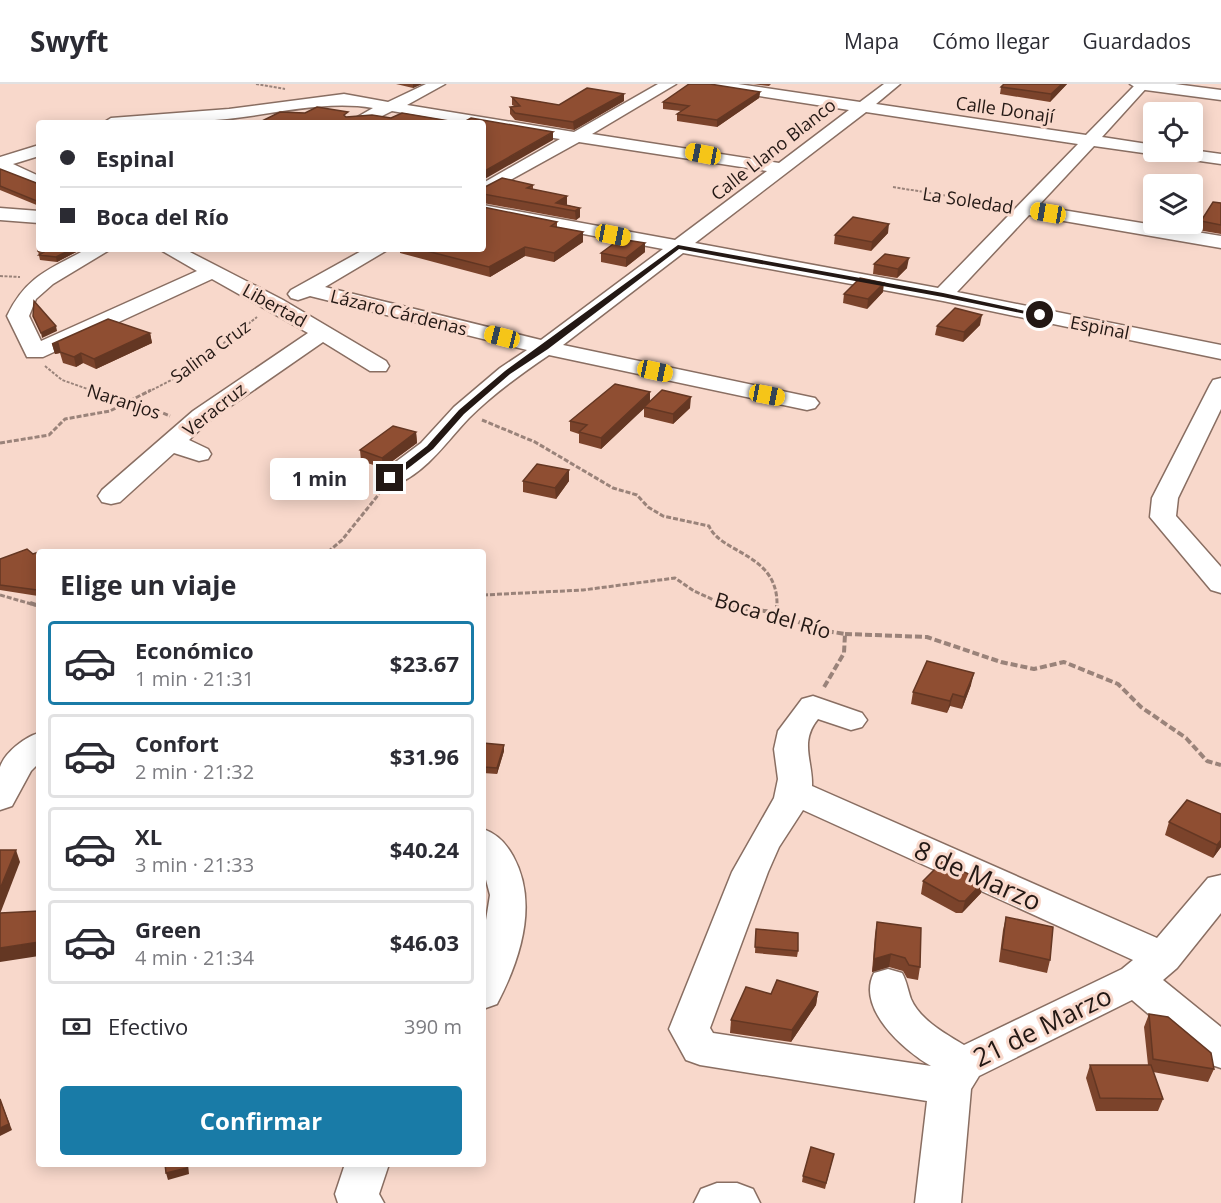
<!DOCTYPE html>
<html lang="es">
<head>
<meta charset="utf-8">
<style>
  body { margin:0; font-family:"Open Sans",sans-serif; background:#f7f7f7; color:#2b2b33; height:100vh; display:flex; flex-direction:column; font-size:22px; white-space:nowrap }
  * { box-sizing:border-box; margin:0 }
  p { font-size:20px; color:#7c7c81 }
  .icon { flex:none; width:33px; height:33px; fill:none; stroke:currentColor; stroke-width:2; stroke-linecap:round; stroke-linejoin:round }
  .map { position:relative; flex:1; overflow:hidden }
  .details { position:absolute; left:36px; top:465px; width:450px; height:618px; display:flex; flex-direction:column; background:#fff; border-radius:6px; box-shadow:0 3px 15px #0003 }
  .details>* { flex:none }
  .top-card { position:absolute; left:36px; top:36px; width:450px; height:132px; border-radius:6px; box-shadow:0 3px 15px #0003; display:grid; align-content:center; height:132px; padding:0 24px; background:#fff }
  .tools { position:absolute; left:1143px; top:18px; display:grid; gap:12px }
  .tools a { display:grid; place-items:center; width:60px; height:60px; border-radius:6px; background:#fff; box-shadow:0 3px 15px #0003; font-size:30px }
  .end { position:absolute; width:27px; height:27px; margin:-14px; border:8px solid #231814; background:#fff; box-shadow:0 0 0 3px #fff }
  .from { border-radius:50% }
  .bubble { position:absolute; height:42px; border-radius:6px; background:#fff; box-shadow:0 3px 15px #0003; font-size:20px; font-weight:700; line-height:42px; text-align:center }
  .car { position:absolute; width:18px; height:36px; margin:-18px -9px; border-radius:8px; box-shadow:0 0 4px 2px #0007; background:linear-gradient(#f5c518 24%,#345 0 40%,#f5c518 0 76%,#345 0 86%,#f5c518 0) }
  .top-card b { display:flex; align-items:center; gap:21px; height:57px; font-size:22px }
  .top-card b+b { border-top:2px solid #e1e1e2 }
  .top-card i { width:15px; height:15px; background:#2b2b33 }
  ul { padding:0; list-style:none }
  li { display:flex; align-items:center; gap:18px; height:84px; margin:0 12px 9px; padding:0 12px; border:3px solid #e1e1e2; border-radius:6px }
  li div { flex:1 }
  li b { display:block; font-size:22px }
  li em { font-style:normal; font-weight:700 }
  li.current { border-color:#197ba7 }
  li>.icon { width:54px; height:54px; stroke-width:1.5 }
  h2 { padding:0 24px; font-size:27px; line-height:72px }
  .pay { display:flex; align-items:center; gap:15px; height:66px; padding:0 24px; font-size:22px }
  .pay p { margin-inline-start:auto }
  .button { display:flex; gap:12px; margin-top:auto; padding:12px 24px }
  .button a { flex:1; height:69px; border-radius:6px; background:#197ba7; color:#fff; font-size:24px; font-weight:700; line-height:69px; text-align:center }
  header { display:flex; align-items:center; gap:36px; box-sizing:border-box; height:84px; padding:0 30px; background:#fff; border-bottom:2px solid #e1e1e2 }
  header strong { font-size:28px }
  nav { display:flex; gap:33px; margin-inline-start:auto; font-size:21px }
  .map>svg:first-child { display:block }
  .lines { fill:none; stroke-linecap:round; stroke-linejoin:round }
  .minor-casing { stroke:#896e62; stroke-width:3 }
  .major-casing { stroke:#896e62; stroke-width:3 }
  .path-far2 { stroke:#9a837a; stroke-width:2; stroke-dasharray:3 1.5; stroke-linecap:butt }
  .path-far1 { stroke:#9a837a; stroke-width:3; stroke-dasharray:5 2; stroke-linecap:butt }
  .path { stroke:#9a837a; stroke-width:4; stroke-dasharray:7 3; stroke-linecap:butt }
  .minor { fill:#fff; fill-rule:evenodd }
  .major { fill:#fff; fill-rule:evenodd }
  .wall { fill:#7b432b }
  .shaded-wall { fill:#643723 }
  .building { fill:#8f4e32; stroke:#643723; stroke-width:1.5 }
  .route { fill:#231814 }
  .labels { text-anchor:middle; dominant-baseline:central; stroke-width:6; stroke-linejoin:round; paint-order:stroke }
  .far-street-label { font-size:18px; fill:#231814; stroke:#f8d8cb }
  .street-label { font-size:21px; fill:#231814; stroke:#f8d8cb }
  .near-street-label { font-size:26px; fill:#231814; stroke:#f8d8cb }
</style>
</head>
<body>
<header>
<strong>Swyft</strong>
<nav><a>Mapa</a><a>Cómo llegar</a><a>Guardados</a></nav>
</header>
<div class="map">
<svg width="1221" height="1119" viewBox="0 0 1221 1119">
  <rect width="100%" height="100%" fill="#f8d8cb"/>
  <g class="lines">
    <g class="minor-casing">
      <g id="minor">
        <path d="M426,0H445L407,21L574,48L658,0H676L592,50L779,79L849,26L708,4L701,0H738L860,18L884,0H900L876,20L1086,51L1136,0H1150L1102,53L1154,61V68L1192,66L1221,70V80L1094,62L1038,122L1221,152V164L1029,131L957,208L1221,261V275L943,217L683,169L563,261L815,314L819,319L815,324L807,326L549,271C521,290 493,310 469,334C448,356 428,386 399,399C393,402 387,401 381,399L377,394L381,389L421,359L454,323L500,284L527,266L310,212L298,216L291,214L288,210L291,206L365,165H389L325,203L541,256L663,165L483,131V121L675,156L767,87L579,58L483,111V99L560,55L483,43V39H462L392,27L368,39H347L373,24C325,16 276,30 227,35C186,39 145,39 103,39L111,34L229,25L344,10L388,18ZM866,28L1078,60L938,204L695,159Z"/>
        <path d="M39,61V72L13,80L39,92V104L0,87V73Z"/>
        <path d="M0,124L39,127V139L0,136Z"/>
        <path d="M87,165H111L53,200L36,215L29,232L41,257L197,187L159,165H184L283,216L386,277L389,282L386,287H370L323,258L209,337L189,356L208,365L211,370L208,375L199,377L174,369L120,418L111,420L102,418L98,412L102,406L193,327L308,249L212,195L43,273H27L7,232C26,192 50,185 87,165Z"/>
        <path d="M1221,294V325L1178,414L1176,432L1221,483V509L1211,506L1150,433L1152,414L1210,301L1213,296Z"/>
        <path d="M813,612L862,629L867,636L862,643L851,646L818,635C799,658 813,677 812,702L1157,854L1208,794L1221,791V829L1177,884L1163,896L1221,943V984L1206,979L1132,916L979,992L971,1005L961,1119H915L927,1017L700,981L686,976L669,945L732,788L774,714L778,695L774,665L778,647L802,615ZM803,726L1133,876L1122,885L964,961C946,950 920,936 911,915C908,907 907,898 902,889L888,885L874,889C856,924 903,966 931,982L713,949L710,944L768,788L779,763Z"/>
        <path d="M39,649V679L31,687L12,722L0,726C0,713 0,694 0,683C5,668 25,653 39,649Z"/>
        <path d="M483,745C497,750 506,759 513,772C539,819 520,876 497,920L483,925V855L490,811L483,784Z"/>
        <path d="M345,1080H389L379,1110L384,1119H338L335,1110Z"/>
        <path d="M717,1099H737L753,1105L760,1119H694L701,1105Z"/>
      </g>
    </g>
    <g class="major-casing">
      <path id="major" d="M1130,0H1175L1221,6V16L1138,5Z"/>
    </g>
    <g class="path-far2">
      <path d="M256,0L285,5"/>
      <path d="M893,103L1004,121"/>
      <path d="M0,192L20,193"/>
      <path d="M45,282L62,296L96,308"/>
      <path d="M148,308L187,288L257,233"/>
    </g>
    <g class="path-far1">
      <path d="M90,306L131,316L170,332"/>
      <path d="M482,336L535,358L613,404L637,411L648,423L663,432L709,442C721,470 778,469 777,521"/>
      <path d="M0,359L49,351L65,335L110,327L151,306"/>
      <path d="M328,468L342,456L379,410"/>
      <path d="M0,511L35,521"/>
      <path d="M483,511L583,506L675,494L694,507L725,521"/>
    </g>
    <g class="path">
      <path d="M30,519L39,522"/>
      <path d="M722,519L732,524L777,528L814,545L845,550L844,569L823,605"/>
      <path d="M777,528V519"/>
      <path d="M845,550L927,553L1001,578L1034,585L1064,578L1118,600L1141,623L1186,654L1207,677L1221,681"/>
    </g>
    <use href="#minor" class="minor"/>
    <use href="#major" class="major"/>
  </g>
  <g class="wall">
    <path d="M396,0H422L413,4Z"/>
    <path d="M753,0H771L769,2Z"/>
    <path d="M1004,0H1067L1050,18L1000,10L1001,3Z"/>
    <path d="M760,8L759,14L717,43L677,37V30L681,27L663,25V18Z"/>
    <path d="M512,13L559,21L624,17L574,46L515,36L510,30V23L514,22L512,21Z"/>
    <path d="M0,85L39,100V122L0,106Z"/>
    <path d="M533,101V105L567,121L580,124V133L576,136L483,119V104Z"/>
    <path d="M1221,119V150L1198,146L1201,137Z"/>
    <path d="M557,138V143L583,148V158L554,178L525,172L490,193L400,169V165H483Z"/>
    <path d="M888,149L871,167L834,160L835,151Z"/>
    <path d="M645,159V168L626,183L601,178V169Z"/>
    <path d="M82,165L57,178L40,176L38,167Z"/>
    <path d="M874,180L907,184L897,194L873,190Z"/>
    <path d="M883,208L867,225L843,219L844,210Z"/>
    <path d="M980,241L963,258L935,251L937,242Z"/>
    <path d="M150,249L152,259L96,285L83,279L76,283L63,279L60,269L55,270L52,260Z"/>
    <path d="M650,317L690,324L673,340L644,333V324L601,365L579,359V350L570,347V337Z"/>
    <path d="M416,348L417,359L383,384L361,377L360,366Z"/>
    <path d="M569,386V397L556,415L523,408V397Z"/>
    <path d="M39,468L38,512L0,506V475L33,470Z"/>
    <path d="M971,601L962,625L950,622L947,629L911,620L913,608Z"/>
    <path d="M483,659L504,667L497,690L483,689Z"/>
    <path d="M1169,738L1221,763L1213,774L1165,751Z"/>
    <path d="M923,797L981,809L962,829H956L921,810Z"/>
    <path d="M1006,833L1050,876L1047,889L999,878L1003,846Z"/>
    <path d="M877,838L920,883L918,896L907,894L903,887L889,883L872,888L875,850Z"/>
    <path d="M756,845L798,867L797,873L755,869Z"/>
    <path d="M818,908L816,921L791,958L730,949L731,936L771,910Z"/>
    <path d="M1149,930L1214,985L1208,998L1153,988L1163,1015L1158,1027H1096L1086,994L1090,981H1148L1144,943Z"/>
    <path d="M834,1070L825,1105L802,1098L803,1092Z"/>
  </g>
  <g class="shaded-wall">
    <path d="M413,0H422L413,4Z"/>
    <path d="M1062,0H1067L1050,18L1051,10Z"/>
    <path d="M760,8L759,14L717,43V36Z"/>
    <path d="M624,10V17L574,46L573,38Z"/>
    <path d="M553,48V56L483,96V88Z"/>
    <path d="M567,112V121L556,119Z"/>
    <path d="M580,124V133L576,136L575,127Z"/>
    <path d="M889,140L888,149L871,167L872,158Z"/>
    <path d="M583,148V158L554,178V169Z"/>
    <path d="M645,159V168L626,183V174Z"/>
    <path d="M525,163V172L490,193L489,183Z"/>
    <path d="M72,165H82L57,178L56,173Z"/>
    <path d="M909,174L907,184L897,194L898,185Z"/>
    <path d="M884,199L883,208L867,225L868,215Z"/>
    <path d="M982,231L980,241L963,258L964,248Z"/>
    <path d="M56,242L57,247L42,254L41,249Z"/>
    <path d="M150,249L152,259L96,285L94,275Z"/>
    <path d="M58,259L60,269L55,270L52,260Z"/>
    <path d="M81,269L83,279L76,283L74,273Z"/>
    <path d="M650,308V319L601,365V354Z"/>
    <path d="M691,313L690,324L673,340V330Z"/>
    <path d="M416,348L417,359L383,384L382,374Z"/>
    <path d="M569,386V397L556,415L555,404Z"/>
    <path d="M974,589L971,601L962,625L964,613Z"/>
    <path d="M953,610L950,622L947,629L950,617Z"/>
    <path d="M504,661V667L497,690V684Z"/>
    <path d="M1221,756V763L1213,774L1217,761Z"/>
    <path d="M16,766L20,778L0,830V805Z"/>
    <path d="M984,797L981,809L962,829L965,817Z"/>
    <path d="M39,858V872L0,878V864Z"/>
    <path d="M891,870L889,883L872,888L874,875Z"/>
    <path d="M818,908L816,921L791,958L792,946Z"/>
    <path d="M0,1015L12,1046L0,1052Z"/>
    <path d="M187,1080H188L189,1090L168,1096L166,1089Z"/>
  </g>
  <g class="building">
    <path d="M689,0H710L760,8L717,36L677,30L689,22L663,18Z"/>
    <path d="M1004,0H1062L1051,10L1001,3Z"/>
    <path d="M587,4L624,10L573,38L515,29L510,23L520,22L512,13L559,21Z"/>
    <path d="M317,23L348,28L344,31L346,33L372,31L391,34L402,29L461,39H258L280,28L305,29Z"/>
    <path d="M471,34L553,48L483,88V39H462Z"/>
    <path d="M0,85L39,100V118L0,102Z"/>
    <path d="M502,94L533,101L527,104L567,112L556,119L580,124L575,127L483,110V104Z"/>
    <path d="M1213,118L1221,119V141L1201,137Z"/>
    <path d="M483,123L557,138L551,142L583,148L554,169L525,163L489,183L419,165H483Z"/>
    <path d="M853,133L889,140L872,158L835,151Z"/>
    <path d="M620,155L645,159L626,174L601,169Z"/>
    <path d="M39,165H72L56,173L39,171L44,168L38,167Z"/>
    <path d="M885,170L909,174L898,185L874,180Z"/>
    <path d="M860,194L884,199L868,215L844,210Z"/>
    <path d="M34,217L56,242L41,249L33,232Z"/>
    <path d="M955,224L982,231L964,248L937,242Z"/>
    <path d="M108,235L150,249L94,275L81,269L74,273L60,268L58,259L52,260Z"/>
    <path d="M615,300L650,308L601,354L579,348L587,341L570,337Z"/>
    <path d="M662,306L691,313L673,330L644,323Z"/>
    <path d="M393,342L416,348L382,374L360,366Z"/>
    <path d="M537,380L569,386L555,404L523,397Z"/>
    <path d="M27,465L33,470L44,466L46,468H39V504L37,506L0,501V475Z"/>
    <path d="M927,577L974,589L964,613L953,610L950,617L913,608Z"/>
    <path d="M483,659L504,661L497,684L483,683Z"/>
    <path d="M1187,716L1221,730V756L1217,761L1169,738Z"/>
    <path d="M0,766H16L0,805Z"/>
    <path d="M942,778L984,797L965,817H959L923,797Z"/>
    <path d="M39,827V858L0,864V829Z"/>
    <path d="M1006,833L1053,843L1050,876L1002,865Z"/>
    <path d="M877,838L921,844L920,883L909,881L905,874L891,870L874,875Z"/>
    <path d="M756,845L798,849V867L755,863Z"/>
    <path d="M777,896L818,908L792,946L731,936L746,903L771,910Z"/>
    <path d="M1149,930L1168,933L1211,969L1214,985L1153,975Z"/>
    <path d="M1090,981H1151L1163,1015L1100,1014Z"/>
    <path d="M0,1015L9,1040L0,1044Z"/>
    <path d="M811,1063L834,1070L826,1099L803,1092Z"/>
    <path d="M165,1080H187V1084L166,1089Z"/>
  </g>
  <path class="route" d="M678,161L943,209L1044,231L1040,233L943,213L679,165L548,265L510,290L464,330L433,365L393,396H387V393L427,362L459,326L505,287Z"/>
  <g class="labels">
    <g class="far-street-label">
      <text transform="translate(1005 25) rotate(8)">Calle Donají</text>
      <text transform="translate(773 65) rotate(-38)">Calle Llano Blanco</text>
      <text transform="translate(968 116) rotate(9)">La Soledad</text>
      <text transform="translate(275 221) rotate(29)">Libertad</text>
      <text transform="translate(399 228) rotate(14)">Lázaro Cárdenas</text>
      <text transform="translate(1100 243) rotate(11)">Espinal</text>
      <text transform="translate(210 267) rotate(-36)">Salina Cruz</text>
      <text transform="translate(124 317) rotate(18)">Naranjos</text>
      <text transform="translate(214 325) rotate(-38)">Veracruz</text>
    </g>
    <g class="street-label">
      <text transform="translate(773 531) rotate(16)">Boca del Río</text>
    </g>
    <g class="near-street-label">
      <text transform="translate(978 791) rotate(24)">8 de Marzo</text>
      <text transform="translate(1042 942) rotate(-26)">21 de Marzo</text>
    </g>
  </g>
</svg>
<div class="tools">
<a><svg class="icon" aria-label="locate" viewBox="0 0 24 24"><circle cx="12" cy="12" r="6"/><path d="M12 2v4M12 18v4M2 12h4M18 12h4"/></svg></a>
<a><svg class="icon" aria-label="layers" viewBox="0 0 24 24"><path d="M12 4l9 5-9 5-9-5zM3 14l9 5 9-5"/></svg></a>
</div>
<i class="end from" style="left:1040px;top:231px"></i>
<i class="end" style="left:390px;top:394px"></i>
<div class="bubble" style="left:270px;top:374px;width:99px">1 min</div>
<i class="car" style="left:703px;top:70px;rotate:281deg"></i>
<i class="car" style="left:1048px;top:129px;rotate:280deg"></i>
<i class="car" style="left:613px;top:151px;rotate:101deg"></i>
<i class="car" style="left:502px;top:253px;rotate:284deg"></i>
<i class="car" style="left:655px;top:287px;rotate:102deg"></i>
<i class="car" style="left:767px;top:311px;rotate:101deg"></i>
<div class="top-card">
<b><i class="from"></i>Espinal</b>
<b><i></i>Boca del Río</b>
</div>
<section class="details">
<h2>Elige un viaje</h2>
<ul>
<li class="current"><svg class="icon" aria-label="car" viewBox="0 0 24 24"><path d="M5 17H2v-5l4-1 3-4h7l3 4 3 1v5h-3M9 17h6M6 11h13"/><circle cx="7" cy="17" r="2"/><circle cx="17" cy="17" r="2"/></svg><div><b>Económico</b><p>1 min · 21:31</p></div><em>$23.67</em></li>
<li><svg class="icon" aria-label="car" viewBox="0 0 24 24"><path d="M5 17H2v-5l4-1 3-4h7l3 4 3 1v5h-3M9 17h6M6 11h13"/><circle cx="7" cy="17" r="2"/><circle cx="17" cy="17" r="2"/></svg><div><b>Confort</b><p>2 min · 21:32</p></div><em>$31.96</em></li>
<li><svg class="icon" aria-label="car" viewBox="0 0 24 24"><path d="M5 17H2v-5l4-1 3-4h7l3 4 3 1v5h-3M9 17h6M6 11h13"/><circle cx="7" cy="17" r="2"/><circle cx="17" cy="17" r="2"/></svg><div><b>XL</b><p>3 min · 21:33</p></div><em>$40.24</em></li>
<li><svg class="icon" aria-label="car" viewBox="0 0 24 24"><path d="M5 17H2v-5l4-1 3-4h7l3 4 3 1v5h-3M9 17h6M6 11h13"/><circle cx="7" cy="17" r="2"/><circle cx="17" cy="17" r="2"/></svg><div><b>Green</b><p>4 min · 21:34</p></div><em>$46.03</em></li>
</ul>
<div class="pay"><svg class="icon" aria-label="cash" viewBox="0 0 24 24"><path d="M3 7h18v10H3z"/><circle cx="12" cy="12" r="2"/></svg>Efectivo<p>390 m</p></div>
<div class="button"><a>Confirmar</a></div>
</section>
</div>
</body>
</html>
